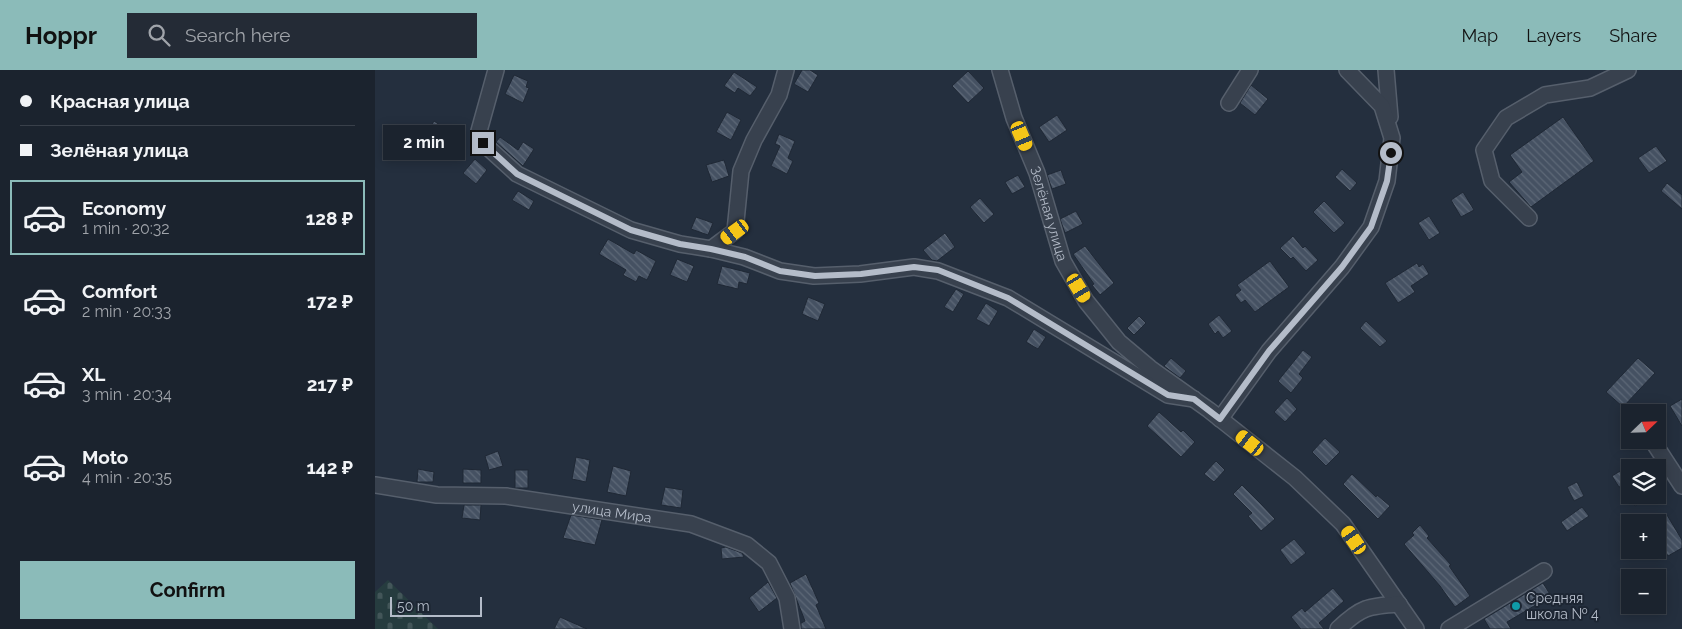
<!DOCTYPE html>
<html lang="en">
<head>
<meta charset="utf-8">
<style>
  body { margin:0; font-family:Raleway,sans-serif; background:#242b36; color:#f1f3f6; height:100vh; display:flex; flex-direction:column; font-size:19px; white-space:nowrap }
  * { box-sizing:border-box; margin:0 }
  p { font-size:16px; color:#a0a4aa }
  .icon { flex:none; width:28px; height:28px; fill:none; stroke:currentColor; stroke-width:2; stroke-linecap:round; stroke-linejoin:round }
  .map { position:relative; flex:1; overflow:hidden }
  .panel { display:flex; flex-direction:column; background:#1b232e; width:375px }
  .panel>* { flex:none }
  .banner { display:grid; align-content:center; height:110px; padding:0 20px; background:#1b232e }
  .needle { width:32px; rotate:67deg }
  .controls { position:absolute; left:1246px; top:334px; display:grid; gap:10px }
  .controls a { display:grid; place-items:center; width:45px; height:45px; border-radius:0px; background:#1b232e; box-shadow:0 2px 12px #0003,0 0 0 1px #39404a; font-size:25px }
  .scale { position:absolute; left:15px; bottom:12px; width:92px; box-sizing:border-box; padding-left:5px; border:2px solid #b4bcc9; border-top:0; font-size:14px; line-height:18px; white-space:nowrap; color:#b4bcc9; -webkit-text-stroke:4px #1d2633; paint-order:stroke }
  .end { position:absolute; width:22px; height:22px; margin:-11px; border:6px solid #b4bcc9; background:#111; box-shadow:0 0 0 2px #111 }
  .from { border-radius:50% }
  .bubble { position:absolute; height:35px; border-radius:0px; background:#1b232e; box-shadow:0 2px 12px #0003,0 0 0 1px #39404a; font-size:16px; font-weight:700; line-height:35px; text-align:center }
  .car { position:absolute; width:15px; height:30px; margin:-15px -8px; border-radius:6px; box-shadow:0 0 4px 1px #0007; background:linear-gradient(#f5c518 24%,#345 0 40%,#f5c518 0 76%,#345 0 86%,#f5c518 0) }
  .banner b { display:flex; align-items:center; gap:18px; height:48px; font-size:19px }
  .banner b+b { border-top:1px solid #39404a }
  .banner i { width:12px; height:12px; background:#f1f3f6 }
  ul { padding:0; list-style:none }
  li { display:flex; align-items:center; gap:15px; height:75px; margin:0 10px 8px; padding:0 10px; border:2px solid transparent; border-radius:0px }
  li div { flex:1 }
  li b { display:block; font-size:19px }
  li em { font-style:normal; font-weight:700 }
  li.current { border-color:#8bbbb9 }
  li>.icon { width:45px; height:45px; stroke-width:1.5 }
  .cta { display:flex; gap:10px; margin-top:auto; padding:10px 20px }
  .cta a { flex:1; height:58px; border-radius:0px; background:#8bbbb9; color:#111; font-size:20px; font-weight:700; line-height:58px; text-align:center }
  header { display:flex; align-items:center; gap:30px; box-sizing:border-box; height:70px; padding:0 25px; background:#8bbbb9; color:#111 }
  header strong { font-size:24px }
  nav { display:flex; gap:28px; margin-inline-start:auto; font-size:18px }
  .search { width:350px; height:45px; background:#242b36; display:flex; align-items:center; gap:12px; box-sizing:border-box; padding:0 18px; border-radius:0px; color:#a0a4aa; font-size:19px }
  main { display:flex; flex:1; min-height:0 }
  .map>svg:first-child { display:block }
  .cemetery { fill:url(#cemetery-stones) }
  .building { fill:url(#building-back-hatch); stroke:#1f2835 }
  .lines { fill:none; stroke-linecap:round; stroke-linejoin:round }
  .minor-casing { stroke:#565f6c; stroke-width:18 }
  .minor { stroke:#38414e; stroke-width:15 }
  .route { stroke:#b4bcc9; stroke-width:6 }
  .culture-dot { fill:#0f9aa8; stroke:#1d2633; stroke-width:2 }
  .labels { text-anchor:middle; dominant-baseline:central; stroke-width:4; stroke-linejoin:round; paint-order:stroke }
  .street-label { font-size:14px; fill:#b4bcc9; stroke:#1d2633 }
  .poi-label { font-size:14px; fill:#b4bcc9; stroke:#1d2633; text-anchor:start }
</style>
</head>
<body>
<header>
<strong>Hoppr</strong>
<div class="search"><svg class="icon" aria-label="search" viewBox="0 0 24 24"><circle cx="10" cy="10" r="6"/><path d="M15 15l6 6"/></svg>Search here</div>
<nav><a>Map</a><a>Layers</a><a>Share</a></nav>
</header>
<main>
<section class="panel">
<div class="banner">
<b><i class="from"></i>Красная улица</b>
<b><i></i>Зелёная улица</b>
</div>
<ul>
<li class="current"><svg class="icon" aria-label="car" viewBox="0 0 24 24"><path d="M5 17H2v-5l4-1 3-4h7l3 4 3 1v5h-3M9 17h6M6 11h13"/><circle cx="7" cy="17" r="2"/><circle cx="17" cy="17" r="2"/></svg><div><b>Economy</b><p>1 min · 20:32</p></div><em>128 ₽</em></li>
<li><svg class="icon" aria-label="car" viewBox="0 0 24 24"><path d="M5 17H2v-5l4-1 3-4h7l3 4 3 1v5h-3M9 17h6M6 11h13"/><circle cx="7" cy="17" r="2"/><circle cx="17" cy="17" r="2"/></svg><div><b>Comfort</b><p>2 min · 20:33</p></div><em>172 ₽</em></li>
<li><svg class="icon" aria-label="car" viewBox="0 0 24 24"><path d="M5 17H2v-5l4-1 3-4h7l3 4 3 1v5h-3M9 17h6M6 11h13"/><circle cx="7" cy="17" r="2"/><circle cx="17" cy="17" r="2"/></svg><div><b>XL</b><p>3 min · 20:34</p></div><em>217 ₽</em></li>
<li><svg class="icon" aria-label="car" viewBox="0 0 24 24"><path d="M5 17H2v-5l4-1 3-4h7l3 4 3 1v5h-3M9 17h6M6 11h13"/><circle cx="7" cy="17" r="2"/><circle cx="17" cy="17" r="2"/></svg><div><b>Moto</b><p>4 min · 20:35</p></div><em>142 ₽</em></li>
</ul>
<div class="cta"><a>Confirm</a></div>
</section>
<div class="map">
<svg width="1307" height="559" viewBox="0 0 1307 559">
  <defs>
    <pattern id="cemetery-stones" width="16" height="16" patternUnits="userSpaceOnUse" patternTransform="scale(1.25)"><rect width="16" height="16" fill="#263c3f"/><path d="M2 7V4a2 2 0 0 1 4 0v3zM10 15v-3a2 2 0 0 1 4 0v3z" fill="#435659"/></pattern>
    <pattern id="building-back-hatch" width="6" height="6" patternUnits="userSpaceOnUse" patternTransform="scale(1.25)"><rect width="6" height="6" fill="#455162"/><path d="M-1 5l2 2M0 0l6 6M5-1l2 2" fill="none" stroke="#5d6877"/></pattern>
  </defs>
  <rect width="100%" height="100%" fill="#242f3e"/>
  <path class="cemetery" d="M13,510L63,559H0V522Z"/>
  <g class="building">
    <path d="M427,0H435L443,5L433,22L419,14Z"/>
    <path d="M593,1L609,18L593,33L577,16Z"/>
    <path d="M359,2L382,17L375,26L363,18L360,23L349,16Z"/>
    <path d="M139,5L153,11L151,17L154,18L148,33L130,24Z"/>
    <path d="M876,15L893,29L880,45L865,33Z"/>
    <path d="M352,42L366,50L356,70L341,62Z"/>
    <path d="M682,45L692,60L674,72L664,57Z"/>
    <path d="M1188,47L1219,91L1156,137L1134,112L1147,102L1135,85Z"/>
    <path d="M59,51L81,66L74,77L52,62Z"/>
    <path d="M404,64L420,71L413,88L418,91L412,104L396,96L405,76L400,74Z"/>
    <path d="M125,67L143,80L148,72L159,79L148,96L121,72Z"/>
    <path d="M1281,76L1292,91L1274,103L1263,88Z"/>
    <path d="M100,89L112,100L101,114L88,103Z"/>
    <path d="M349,90L354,106L337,112L331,95Z"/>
    <path d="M967,99L982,113L975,121L960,107Z"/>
    <path d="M686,100L691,114L677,119L672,105Z"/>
    <path d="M643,105L650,117L637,124L630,112Z"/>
    <path d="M1292,113L1307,125V139L1286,121Z"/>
    <path d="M143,121L159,131L154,140L137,130Z"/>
    <path d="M1088,122L1099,140L1086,147L1076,130Z"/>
    <path d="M605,128L619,144L609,153L595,137Z"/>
    <path d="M949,131L970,153L959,163L938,142Z"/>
    <path d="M701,141L708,154L690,163L685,149Z"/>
    <path d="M1054,146L1065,163L1054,170L1043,153Z"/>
    <path d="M321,147L338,153L333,165L316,159Z"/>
    <path d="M570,163L580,177L562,191L557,190L548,180Z"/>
    <path d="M918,166L928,178L930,176L943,190L931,201L918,187L916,189L905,178Z"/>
    <path d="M233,169L259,184L261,180L281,191L272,210L264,206L261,212L248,205L251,200L224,184Z"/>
    <path d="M710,176L739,213L725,225L717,215L719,214L698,184Z"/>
    <path d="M302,189L319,196L312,212L295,205Z"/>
    <path d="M895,191L914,217L880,242L870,230L866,233L860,225L866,220L862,215Z"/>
    <path d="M1042,193L1044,197L1048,194L1054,204L1036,216L1040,222L1023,233L1010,213Z"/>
    <path d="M347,196L375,203L372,214L364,212L363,219L342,214Z"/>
    <path d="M581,219L589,224L578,242L569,237Z"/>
    <path d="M433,227L450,234L443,251L427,244Z"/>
    <path d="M611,233L623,241L614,256L601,249Z"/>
    <path d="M844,245L857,261L848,268L843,261L840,264L833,254Z"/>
    <path d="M764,246L771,253L759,265L752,258Z"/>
    <path d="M991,251L1012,271L1005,277L985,258Z"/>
    <path d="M659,259L671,267L663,279L651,272Z"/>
    <path d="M928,280L937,287L924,304L928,308L916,323L903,311Z"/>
    <path d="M796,288L811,301L805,308L789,296Z"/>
    <path d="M1263,288L1280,303L1248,337L1231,322Z"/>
    <path d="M912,328L922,339L910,352L899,342Z"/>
    <path d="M1307,329V356L1295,336Z"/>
    <path d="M784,342L806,362L808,360L820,372L806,387L772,356Z"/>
    <path d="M950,368L965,382L951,396L937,382Z"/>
    <path d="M123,381L128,396L114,400L110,386Z"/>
    <path d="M201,387L215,390L211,412L197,409Z"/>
    <path d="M841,391L850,400L839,412L829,404Z"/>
    <path d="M1255,395V425H1278L1260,436L1247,416L1244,417L1237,406Z"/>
    <path d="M238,396L256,401L251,426L232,422Z"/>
    <path d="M43,399L59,402L58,412H42Z"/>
    <path d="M88,399L106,400V413H88Z"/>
    <rect x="140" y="400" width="13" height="18"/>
    <path d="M977,404L1001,427L1002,425L1015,436L1003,449L968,414Z"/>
    <path d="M1202,412L1209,426L1199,431L1192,417Z"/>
    <path d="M867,415L887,435L900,449L886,461L873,446L877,443L858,424Z"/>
    <path d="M290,417L308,420L306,438L286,435Z"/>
    <path d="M89,435H106L105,450L87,448Z"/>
    <path d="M1207,437L1214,446L1192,461L1186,452Z"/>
    <path d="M196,445L227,450L220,475L188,468Z"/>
    <path d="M1292,445L1307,470V478L1293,486L1282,469V451Z"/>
    <path d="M1045,455L1054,466L1052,468L1076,495L1074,496L1095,526L1080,537L1065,516L1029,474L1039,465L1037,463Z"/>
    <path d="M919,469L931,483L916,495L905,480Z"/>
    <path d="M351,477L367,483L369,487L347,489L346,478Z"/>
    <path d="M431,504L444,533L441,535L451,559H426V553L430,551L415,513Z"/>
    <path d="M393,512L402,528L384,542L374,528Z"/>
    <path d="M1168,513L1176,526L1132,552L1136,559H1115L1109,549Z"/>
    <path d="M958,518L969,531L944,553L949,559H926L916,547L927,538L930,542Z"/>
    <path d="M185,547L212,559H179Z"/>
  </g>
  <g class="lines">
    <g class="minor-casing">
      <g id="minor">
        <path d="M121,0L104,61L108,73L142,104L256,160L305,174L336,179L369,187L405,201L439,206L485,204L539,197L563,201L633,228L793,325L819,329"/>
        <path id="s1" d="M625,0L639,48L662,103L688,191L711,231L744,272L775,298L834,340L920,408L968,454L1041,559"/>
        <path d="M1011,0L1015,47"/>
        <path d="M854,33L875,0"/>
        <path d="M1154,148L1117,111L1109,80L1131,48L1170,25L1215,18L1253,0"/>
        <path d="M336,179L360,161L366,101L379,70L404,25L411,0"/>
        <path d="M845,349L894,281L967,197L996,157L1012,111L1017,68L1007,36L972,0"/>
        <path d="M1277,370L1307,416"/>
        <path id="s2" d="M0,415L62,425L131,426L316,454L372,475L394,493L412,528L417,559"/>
        <path d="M963,559C986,537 993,536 1024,534"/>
        <path d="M1074,559L1169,501"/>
      </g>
    </g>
    <use href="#minor" class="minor"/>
  </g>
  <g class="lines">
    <path class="route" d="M108,73L142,104L256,160L305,174L336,179L370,187L405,201L440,206L486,204L539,197L563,200L633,228L793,325L819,329L845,349L894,281L967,197L996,157L1012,111L1016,83"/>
  </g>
  <circle class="culture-dot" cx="1141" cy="536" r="5"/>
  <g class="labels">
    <g class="street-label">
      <text stroke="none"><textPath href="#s1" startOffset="152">Зелёная улица</textPath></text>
      <text stroke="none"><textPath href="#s2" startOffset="239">улица Мира</textPath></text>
    </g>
    <g class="poi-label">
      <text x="1151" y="528">Средняя<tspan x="1151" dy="16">школа № 4</tspan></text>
    </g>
  </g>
</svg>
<div class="controls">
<a><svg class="needle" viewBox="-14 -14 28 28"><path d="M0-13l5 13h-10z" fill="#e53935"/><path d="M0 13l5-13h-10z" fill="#a0a4aa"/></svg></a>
<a><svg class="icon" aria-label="layers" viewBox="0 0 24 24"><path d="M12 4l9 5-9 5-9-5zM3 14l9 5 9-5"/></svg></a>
<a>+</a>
<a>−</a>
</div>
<div class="scale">50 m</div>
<i class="end from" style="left:1016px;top:83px"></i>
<i class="end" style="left:108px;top:73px"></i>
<div class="bubble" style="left:8px;top:55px;width:82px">2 min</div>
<i class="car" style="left:647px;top:66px;rotate:157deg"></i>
<i class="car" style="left:360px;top:162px;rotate:234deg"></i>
<i class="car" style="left:704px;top:218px;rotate:149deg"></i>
<i class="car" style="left:875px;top:373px;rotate:308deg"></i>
<i class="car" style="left:979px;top:470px;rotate:325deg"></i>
</div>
</main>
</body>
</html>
